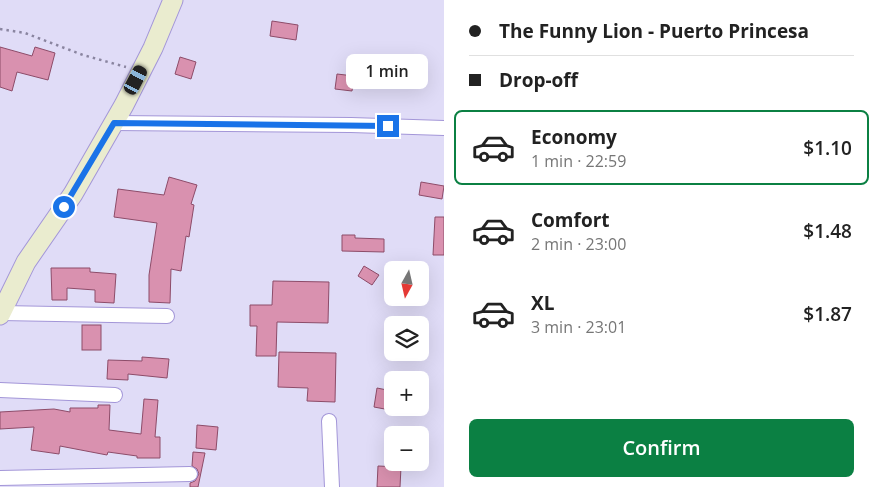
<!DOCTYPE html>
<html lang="en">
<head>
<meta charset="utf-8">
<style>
  body { margin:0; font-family:"Open Sans",sans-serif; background:#f6f6f6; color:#222; height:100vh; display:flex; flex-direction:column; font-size:19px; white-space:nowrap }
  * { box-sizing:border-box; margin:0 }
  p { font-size:16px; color:#767676 }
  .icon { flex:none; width:28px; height:28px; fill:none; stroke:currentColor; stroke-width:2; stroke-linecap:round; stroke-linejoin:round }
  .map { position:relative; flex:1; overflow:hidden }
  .side { display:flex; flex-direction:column; background:#fff; width:435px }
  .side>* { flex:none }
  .guide { display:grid; align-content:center; height:110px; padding:0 25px; background:#fff }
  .needle { width:32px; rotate:188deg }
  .controls { position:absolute; left:384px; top:261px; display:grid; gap:10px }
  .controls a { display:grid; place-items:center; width:45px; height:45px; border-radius:8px; background:#fff; box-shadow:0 5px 20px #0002; font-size:25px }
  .end { position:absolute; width:22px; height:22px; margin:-11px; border:6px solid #1a73e8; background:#fff; box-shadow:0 0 0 2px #fff }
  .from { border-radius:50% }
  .bubble { position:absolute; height:35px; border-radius:8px; background:#fff; box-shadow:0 5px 20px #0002; font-size:16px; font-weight:600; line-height:35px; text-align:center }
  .car { position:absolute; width:15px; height:30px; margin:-15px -8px; border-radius:6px; box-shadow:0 0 4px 1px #0007; background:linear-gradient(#222 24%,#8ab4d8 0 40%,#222 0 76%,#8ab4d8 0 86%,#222 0) }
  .guide b { display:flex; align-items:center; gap:18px; height:48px; font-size:19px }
  .guide b+b { border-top:1px solid #e0e0e0 }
  .guide i { width:12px; height:12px; background:#222 }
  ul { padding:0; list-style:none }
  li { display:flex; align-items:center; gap:15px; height:75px; margin:0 10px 8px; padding:0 15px; border:2px solid transparent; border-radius:8px }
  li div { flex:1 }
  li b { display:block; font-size:19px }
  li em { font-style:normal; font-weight:600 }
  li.on { border-color:#0b8043 }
  li>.icon { width:45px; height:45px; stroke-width:1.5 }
  .cta { display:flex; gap:10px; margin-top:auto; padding:10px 25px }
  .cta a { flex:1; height:58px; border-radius:8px; background:#0b8043; color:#fff; font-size:20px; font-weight:600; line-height:58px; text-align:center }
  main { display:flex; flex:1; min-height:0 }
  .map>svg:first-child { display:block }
  .building { fill:#d991af; stroke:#8d4c69 }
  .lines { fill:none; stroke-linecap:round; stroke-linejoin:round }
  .street-casing { stroke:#a396d8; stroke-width:16 }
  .secondary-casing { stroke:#a396d8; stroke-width:21 }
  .path { stroke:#8a85a0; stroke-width:2.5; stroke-dasharray:2.5 4; stroke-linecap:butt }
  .street { stroke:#fff; stroke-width:14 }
  .secondary { stroke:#eaeccf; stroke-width:19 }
  .route { stroke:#1a73e8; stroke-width:6 }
</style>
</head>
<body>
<main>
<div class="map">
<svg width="444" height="487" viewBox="0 0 444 487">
  <rect width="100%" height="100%" fill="#e0dcf7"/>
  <g class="building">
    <path d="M272,21L298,25L296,40L270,36Z"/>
    <path d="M0,47L32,56L35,47L55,53L48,80L17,72L12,91L0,87Z"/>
    <path d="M180,57L196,62L191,79L175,74Z"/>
    <path d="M337,74L354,76L352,91L335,89Z"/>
    <path d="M169,177L197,185L191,204L194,205L189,237L186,236L181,271L171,269L170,303L149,302V275L157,223L114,217L118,189L164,195Z"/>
    <path d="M421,182L444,186L442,199L419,195Z"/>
    <path d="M435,217H444V255H433Z"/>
    <path d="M342,235H355V238L384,239V252L342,251Z"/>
    <path d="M364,266L379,275L372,285L358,276Z"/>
    <path d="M51,268H90V272L116,274L114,303L95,302V290L67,288V300H52Z"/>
    <path d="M273,281L329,282L328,323L277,322L276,356H256L257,326H250V305H272Z"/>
    <rect x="82" y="325" width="19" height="25"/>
    <path d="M279,352L336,353L335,402L307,401L308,388L278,387Z"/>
    <path d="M142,357L169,359L167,378L128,374V380L107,379L108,360L142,361Z"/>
    <path d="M377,388L392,391L390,410L374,407Z"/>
    <path d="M144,399L158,400L155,437H160V458H137V456L108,452L107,455L60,446L59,454L31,450L34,427L0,429V412L54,409L70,412V408H98V405H110L109,430L141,434Z"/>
    <path d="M197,425L218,427L216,450L196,448Z"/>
    <path d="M193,452L205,453L198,487H190V483L195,481L199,474L197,469L192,466Z"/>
    <path d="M378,466L401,467L400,487H377Z"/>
  </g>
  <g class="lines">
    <g class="street-casing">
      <g id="street">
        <path d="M114,123L351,125L444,128"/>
        <path d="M1,313L167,316"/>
        <path d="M0,390L115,395"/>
        <path d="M329,421L332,487"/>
        <path d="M0,478L190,474"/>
      </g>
    </g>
    <g class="secondary-casing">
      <path id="secondary" d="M0,315L26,262L73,194L124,105L153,48L173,0"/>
    </g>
    <path class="path" d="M0,29L25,33L83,55L126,67"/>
    <use href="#street" class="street"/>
    <use href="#secondary" class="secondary"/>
  </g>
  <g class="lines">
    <path class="route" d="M64,207L114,123L388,126"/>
  </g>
</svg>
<div class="controls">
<a><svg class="needle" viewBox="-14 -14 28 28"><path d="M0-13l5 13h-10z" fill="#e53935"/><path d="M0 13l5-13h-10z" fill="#767676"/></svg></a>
<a><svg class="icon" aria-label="layers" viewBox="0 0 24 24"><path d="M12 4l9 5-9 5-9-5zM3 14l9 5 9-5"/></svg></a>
<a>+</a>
<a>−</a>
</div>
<i class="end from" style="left:64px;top:207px"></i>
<i class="end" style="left:388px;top:126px"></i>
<div class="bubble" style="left:346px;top:54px;width:82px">1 min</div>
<i class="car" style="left:136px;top:80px;rotate:28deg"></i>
</div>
<section class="side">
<div class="guide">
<b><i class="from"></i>The Funny Lion - Puerto Princesa</b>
<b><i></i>Drop-off</b>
</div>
<ul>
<li class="on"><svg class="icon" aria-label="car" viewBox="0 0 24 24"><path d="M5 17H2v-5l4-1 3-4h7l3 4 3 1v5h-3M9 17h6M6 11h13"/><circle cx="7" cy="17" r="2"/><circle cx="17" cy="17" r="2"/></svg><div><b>Economy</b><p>1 min · 22:59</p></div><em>$1.10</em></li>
<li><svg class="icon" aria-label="car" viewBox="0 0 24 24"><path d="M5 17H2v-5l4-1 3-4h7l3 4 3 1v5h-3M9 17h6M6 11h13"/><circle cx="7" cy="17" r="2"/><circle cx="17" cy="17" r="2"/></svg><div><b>Comfort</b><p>2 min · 23:00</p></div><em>$1.48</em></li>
<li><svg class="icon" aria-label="car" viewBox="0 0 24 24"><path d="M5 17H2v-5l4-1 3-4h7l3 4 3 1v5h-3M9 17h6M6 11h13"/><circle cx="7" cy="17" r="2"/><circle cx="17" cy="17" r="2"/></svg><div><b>XL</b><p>3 min · 23:01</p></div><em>$1.87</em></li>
</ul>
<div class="cta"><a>Confirm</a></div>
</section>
</main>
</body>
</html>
